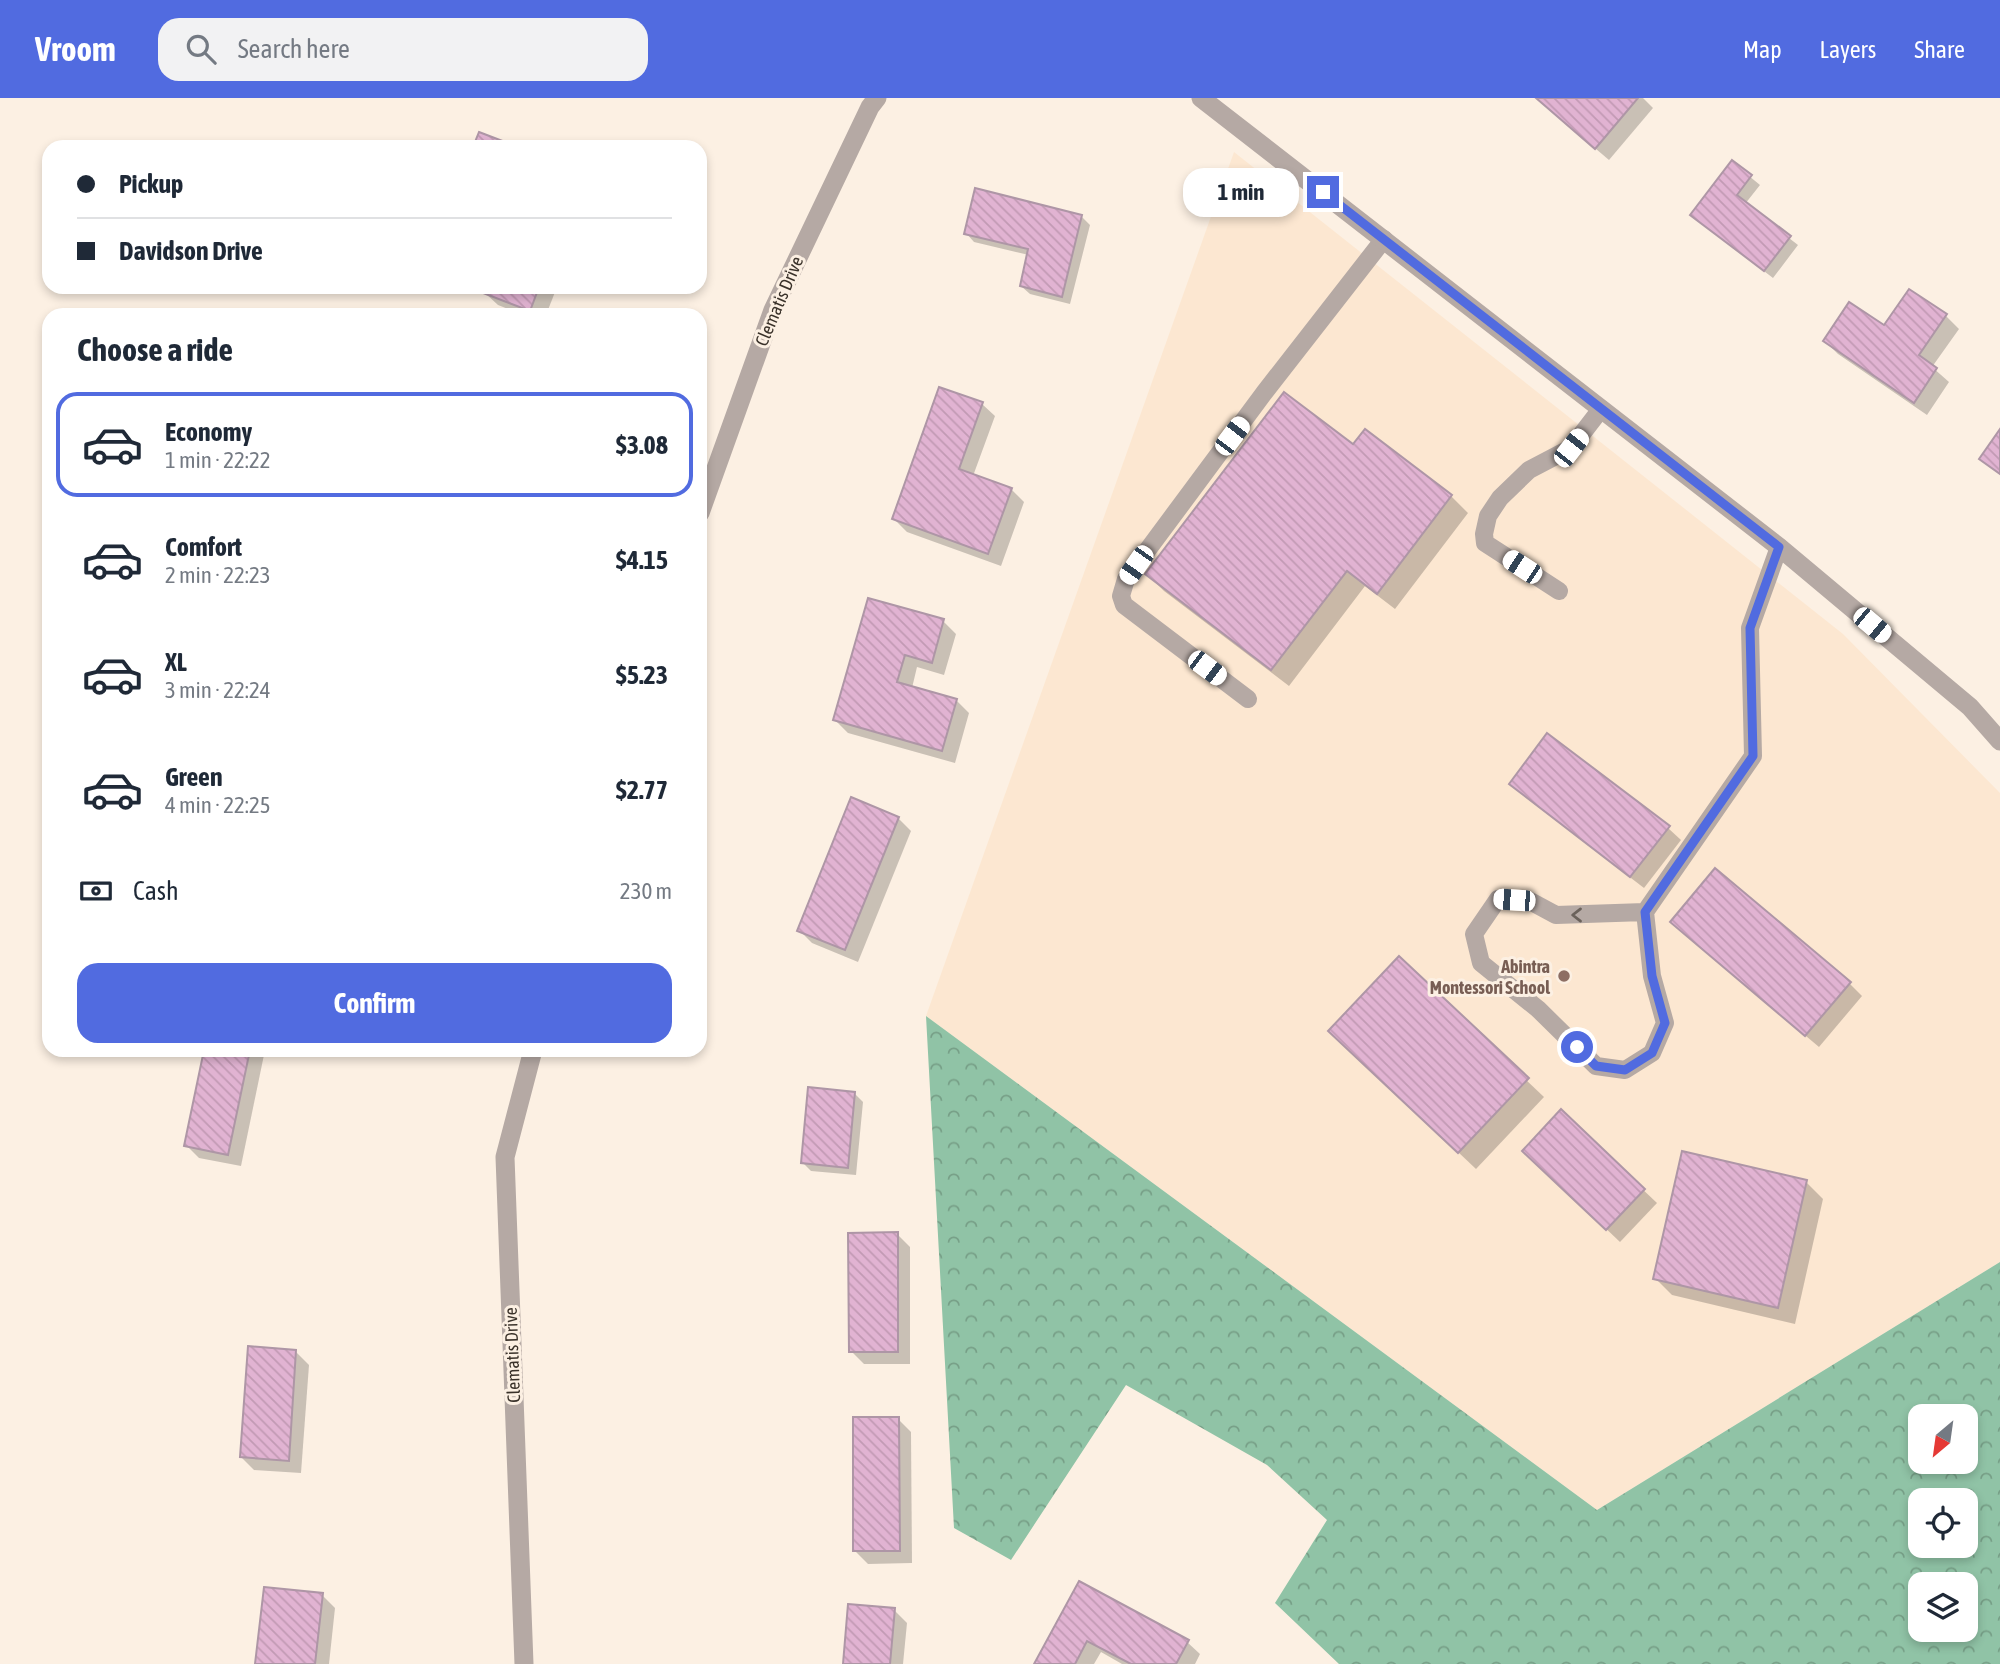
<!DOCTYPE html>
<html lang="en">
<head>
<meta charset="utf-8">
<style>
  body { margin:0; font-family:"Asap Condensed",sans-serif; background:#f2f2f3; color:#1f2937; height:100vh; display:flex; flex-direction:column; font-size:26px; white-space:nowrap }
  * { box-sizing:border-box; margin:0 }
  p { font-size:23px; color:#747a83 }
  .icon { flex:none; width:38px; height:38px; fill:none; stroke:currentColor; stroke-width:2; stroke-linecap:round; stroke-linejoin:round }
  .map { position:relative; flex:1; overflow:hidden }
  .drawer { position:absolute; left:42px; top:210px; width:665px; height:749px; display:flex; flex-direction:column; background:#fff; border-radius:21px; box-shadow:0 4px 10px #0003 }
  .drawer>* { flex:none }
  .banner { position:absolute; left:42px; top:42px; width:665px; height:154px; border-radius:21px; box-shadow:0 4px 10px #0003; display:grid; align-content:center; height:154px; padding:0 35px; background:#fff }
  .needle { width:46px; rotate:209deg }
  .fabs { position:absolute; left:1908px; top:1306px; display:grid; gap:14px }
  .fabs a { display:grid; place-items:center; width:70px; height:70px; border-radius:14px; background:#fff; box-shadow:0 4px 10px #0003; font-size:35px }
  .end { position:absolute; width:32px; height:32px; margin:-16px; border:9px solid #516be0; background:#fff; box-shadow:0 0 0 4px #fff }
  .from { border-radius:50% }
  .bubble { position:absolute; height:49px; border-radius:21px; background:#fff; box-shadow:0 4px 10px #0003; font-size:23px; font-weight:700; line-height:49px; text-align:center }
  .car { position:absolute; width:21px; height:42px; margin:-21px -10px; border-radius:9px; box-shadow:0 0 5px 2px #0007; background:linear-gradient(#fff 24%,#345 0 40%,#fff 0 76%,#345 0 86%,#fff 0) }
  .banner b { display:flex; align-items:center; gap:24px; height:66px; font-size:26px }
  .banner b+b { border-top:2px solid #e0e1e3 }
  .banner i { width:18px; height:18px; background:#1f2937 }
  ul { padding:0; list-style:none }
  li { display:flex; align-items:center; gap:21px; height:105px; margin:0 14px 10px; padding:0 21px; border:4px solid transparent; border-radius:21px }
  li div { flex:1 }
  li b { display:block; font-size:26px }
  li em { font-style:normal; font-weight:700 }
  li.selected { border-color:#516be0 }
  li>.icon { width:63px; height:63px; stroke-width:1.5 }
  h2 { padding:0 35px; font-size:32px; line-height:84px }
  .pay { display:flex; align-items:center; gap:18px; height:77px; padding:0 35px; font-size:26px }
  .pay p { margin-inline-start:auto }
  .button { display:flex; gap:14px; margin-top:auto; padding:14px 35px }
  .button a { flex:1; height:80px; border-radius:21px; background:#516be0; color:#fff; font-size:28px; font-weight:700; line-height:80px; text-align:center }
  header { display:flex; align-items:center; gap:42px; box-sizing:border-box; height:98px; padding:0 35px; background:#516be0; color:#fff }
  header strong { font-size:33px }
  nav { display:flex; gap:38px; margin-inline-start:auto; font-size:24px }
  .search { width:490px; height:63px; background:#f2f2f3; display:flex; align-items:center; gap:18px; box-sizing:border-box; padding:0 24px; border-radius:21px; color:#747a83; font-size:26px }
  .map>svg:first-child { display:block }
  .built { fill:#fce7d1 }
  .forest { fill:url(#forest-crowns); fill-rule:evenodd }
  .shadow { fill:#0003 }
  .building { fill:url(#building-back-hatch); stroke:#ae96a6; stroke-width:2 }
  .lines { fill:none; stroke-linecap:round; stroke-linejoin:round }
  .service { stroke:#b5a9a4; stroke-width:18 }
  .minor { stroke:#b5a9a4; stroke-width:19 }
  .tertiary { stroke:#b5a9a4; stroke-width:19 }
  .oneway { stroke:#6b625b }
  .route { stroke:#516be0; stroke-width:9 }
  .education-dot { fill:#8d6e63; stroke:#fcf0e3; stroke-width:2.5 }
  .labels { text-anchor:middle; dominant-baseline:central; stroke-width:6; stroke-linejoin:round; paint-order:stroke }
  .street-label { font-size:18px; fill:#3a322a; stroke:#fcf0e3 }
  .education-label { font-size:18px; font-weight:bold; fill:#785e54; stroke:#fcf0e3; text-anchor:end }
</style>
</head>
<body>
<header>
<strong>Vroom</strong>
<div class="search"><svg class="icon" aria-label="search" viewBox="0 0 24 24"><circle cx="10" cy="10" r="6"/><path d="M15 15l6 6"/></svg>Search here</div>
<nav><a>Map</a><a>Layers</a><a>Share</a></nav>
</header>
<div class="map">
<svg width="2000" height="1566" viewBox="0 0 2000 1566">
  <defs>
    <pattern id="forest-crowns" width="20" height="18" patternUnits="userSpaceOnUse" patternTransform="scale(1.75)"><rect width="20" height="18" fill="#90c3a6"/><path d="M2 6a3 3 0 1 1 6 0M12 15a3 3 0 1 1 6 0" fill="none" stroke="#779f87"/></pattern>
    <pattern id="building-back-hatch" width="6" height="6" patternUnits="userSpaceOnUse" patternTransform="scale(1.75)"><rect width="6" height="6" fill="#e1b3d2"/><path d="M-1 5l2 2M0 0l6 6M5-1l2 2" fill="none" stroke="#c29ab4"/></pattern>
  </defs>
  <rect width="100%" height="100%" fill="#fcf0e3"/>
  <path class="built" d="M1234,54L1843,536L2000,695V1164L1597,1412L926,918Z"/>
  <path class="forest" d="M926,918L1597,1412L2000,1164V1566H1339L1275,1505L1327,1422L1267,1367L1126,1287L1011,1462L954,1430ZM1920,1318H1965V1363H1920ZM1920,1402H1965V1447H1920ZM1920,1486H1965V1531H1920Z"/>
  <g class="shadow">
    <path d="M1536,0H1643L1653,10L1609,62Z"/>
    <path d="M1732,64L1760,87L1745,106L1798,147L1773,180L1701,125Z"/>
    <path d="M1081,118L1090,127L1070,206L1030,196L1021,188L1029,157L974,144L966,135Z"/>
    <path d="M487,189H557L546,217H523L498,207L485,195Z"/>
    <path d="M1946,218L1959,231L1932,269L1949,284L1927,317L1838,256L1825,243Z"/>
    <path d="M982,306L995,318L973,378L1011,391L1024,404L1001,468L907,434L894,421Z"/>
    <path d="M1354,348L1451,398L1468,415L1395,511L1365,488L1289,588L1164,493L1147,476Z"/>
    <path d="M869,502L943,523L956,536L944,577L917,569L912,590L956,602L969,615L955,665L848,635L835,622Z"/>
    <path d="M1511,686L1668,730L1681,742L1644,790L1524,698Z"/>
    <path d="M898,720L911,733L858,864L812,845L799,832Z"/>
    <path d="M1685,836L1849,885L1862,898L1819,949Z"/>
    <path d="M1399,861L1544,999L1476,1071L1348,950Z"/>
    <path d="M206,952H265L241,1068L199,1060L186,1047Z"/>
    <path d="M854,995L863,1004L856,1077L811,1073L803,1065Z"/>
    <path d="M1561,1014L1657,1105L1620,1144L1537,1065Z"/>
    <path d="M1806,1084L1823,1101L1795,1226L1672,1197L1655,1180Z"/>
    <path d="M897,1136L910,1149V1266H864L851,1253Z"/>
    <path d="M296,1254L309,1267L301,1375L254,1372L241,1359Z"/>
    <path d="M898,1321L911,1334L912,1465L868,1466L855,1453Z"/>
    <path d="M1079,1485L1187,1544L1200,1556L1195,1566H1122L1101,1554L1094,1566H1036Z"/>
    <path d="M322,1497L335,1510L329,1566H257Z"/>
    <path d="M894,1512L907,1525L903,1566H845Z"/>
  </g>
  <g class="building">
    <path d="M1536,0H1638L1595,51Z"/>
    <path d="M479,34L518,49H473Z"/>
    <path d="M1732,62L1752,77L1737,97L1791,138L1764,173L1690,117Z"/>
    <path d="M975,90L1082,117L1062,199L1020,188L1028,151L964,136Z"/>
    <path d="M486,189H539L530,213L483,195Z"/>
    <path d="M1909,191L1947,216L1919,257L1937,270L1914,305L1823,243L1849,204L1884,227Z"/>
    <path d="M939,289L983,304L959,371L1012,390L988,456L892,421Z"/>
    <path d="M1284,294L1353,346L1365,331L1452,397L1377,496L1347,473L1271,572L1145,476Z"/>
    <path d="M2000,331V376L1979,361Z"/>
    <path d="M868,500L944,521L932,565L905,557L897,584L957,601L942,653L833,622Z"/>
    <path d="M1547,635L1670,728L1630,779L1509,686Z"/>
    <path d="M851,699L899,719L845,852L797,833Z"/>
    <path d="M1715,770L1851,884L1805,938L1670,824Z"/>
    <path d="M1399,858L1529,980L1458,1055L1328,933Z"/>
    <path d="M204,952H250L228,1057L184,1048Z"/>
    <path d="M808,989L855,994L848,1070L801,1065Z"/>
    <path d="M1561,1011L1645,1091L1606,1132L1522,1053Z"/>
    <path d="M1682,1053L1807,1082L1778,1210L1653,1181Z"/>
    <path d="M898,1134V1254H849L848,1135Z"/>
    <path d="M248,1248L296,1252L289,1363L240,1359Z"/>
    <path d="M853,1319H899L900,1453H853Z"/>
    <path d="M1079,1483L1189,1542L1176,1566H1131L1087,1543L1075,1566H1034Z"/>
    <path d="M264,1489L323,1495L315,1566H255Z"/>
    <path d="M848,1506L895,1510L890,1566H843Z"/>
  </g>
  <g class="lines">
    <g class="service">
      <path d="M1559,493L1485,445L1484,436L1488,418L1500,400L1529,372L1571,350L1601,311"/>
      <path d="M1248,601L1124,507L1121,498L1126,481L1264,295L1384,141"/>
      <path d="M1645,814L1556,817L1530,803L1498,801L1474,836L1481,865L1538,911L1596,968L1625,972L1652,955L1665,925L1652,878L1645,814L1753,658L1750,530L1779,449"/>
    </g>
    <g class="minor">
      <path d="M700,415L773,212L870,9L877,0"/>
      <path d="M524,1566L505,1059L533,952"/>
    </g>
    <path class="tertiary" d="M1201,0L1779,449L1970,609L2000,643"/>
  </g>
  <defs><path id="oneway-chevron" d="M-2-3.5L2.5 0L-2 3.5" fill="none" stroke-width="1.6" stroke-linecap="round" stroke-linejoin="round" transform="scale(1.75)"/></defs>
  <use class="oneway" href="#oneway-chevron" transform="translate(1577 817) rotate(-180)"/>
  <g class="lines">
    <path class="route" d="M1323,94L1779,449L1750,530L1753,658L1645,814L1652,878L1665,925L1652,955L1625,972L1596,968L1577,949"/>
  </g>
  <circle class="education-dot" cx="1564" cy="878" r="7"/>
  <g class="labels">
    <g class="street-label">
      <text transform="translate(779 203) rotate(-67)">Clematis Drive</text>
      <text transform="translate(512 1257) rotate(-92)">Clematis Drive</text>
    </g>
    <g class="education-label">
      <text x="1550" y="868">Abintra<tspan x="1550" dy="21">Montessori School</tspan></text>
    </g>
  </g>
</svg>
<div class="fabs">
<a><svg class="needle" viewBox="-14 -14 28 28"><path d="M0-13l5 13h-10z" fill="#e53935"/><path d="M0 13l5-13h-10z" fill="#747a83"/></svg></a>
<a><svg class="icon" aria-label="locate" viewBox="0 0 24 24"><circle cx="12" cy="12" r="6"/><path d="M12 2v4M12 18v4M2 12h4M18 12h4"/></svg></a>
<a><svg class="icon" aria-label="layers" viewBox="0 0 24 24"><path d="M12 4l9 5-9 5-9-5zM3 14l9 5 9-5"/></svg></a>
</div>
<i class="end from" style="left:1577px;top:949px"></i>
<i class="end" style="left:1323px;top:94px"></i>
<div class="bubble" style="left:1183px;top:70px;width:116px">1 min</div>
<i class="car" style="left:1232px;top:338px;rotate:37deg"></i>
<i class="car" style="left:1571px;top:350px;rotate:38deg"></i>
<i class="car" style="left:1136px;top:467px;rotate:215deg"></i>
<i class="car" style="left:1522px;top:469px;rotate:303deg"></i>
<i class="car" style="left:1872px;top:527px;rotate:130deg"></i>
<i class="car" style="left:1207px;top:570px;rotate:127deg"></i>
<i class="car" style="left:1514px;top:802px;rotate:274deg"></i>
<div class="banner">
<b><i class="from"></i>Pickup</b>
<b><i></i>Davidson Drive</b>
</div>
<section class="drawer">
<h2>Choose a ride</h2>
<ul>
<li class="selected"><svg class="icon" aria-label="car" viewBox="0 0 24 24"><path d="M5 17H2v-5l4-1 3-4h7l3 4 3 1v5h-3M9 17h6M6 11h13"/><circle cx="7" cy="17" r="2"/><circle cx="17" cy="17" r="2"/></svg><div><b>Economy</b><p>1 min · 22:22</p></div><em>$3.08</em></li>
<li><svg class="icon" aria-label="car" viewBox="0 0 24 24"><path d="M5 17H2v-5l4-1 3-4h7l3 4 3 1v5h-3M9 17h6M6 11h13"/><circle cx="7" cy="17" r="2"/><circle cx="17" cy="17" r="2"/></svg><div><b>Comfort</b><p>2 min · 22:23</p></div><em>$4.15</em></li>
<li><svg class="icon" aria-label="car" viewBox="0 0 24 24"><path d="M5 17H2v-5l4-1 3-4h7l3 4 3 1v5h-3M9 17h6M6 11h13"/><circle cx="7" cy="17" r="2"/><circle cx="17" cy="17" r="2"/></svg><div><b>XL</b><p>3 min · 22:24</p></div><em>$5.23</em></li>
<li><svg class="icon" aria-label="car" viewBox="0 0 24 24"><path d="M5 17H2v-5l4-1 3-4h7l3 4 3 1v5h-3M9 17h6M6 11h13"/><circle cx="7" cy="17" r="2"/><circle cx="17" cy="17" r="2"/></svg><div><b>Green</b><p>4 min · 22:25</p></div><em>$2.77</em></li>
</ul>
<div class="pay"><svg class="icon" aria-label="cash" viewBox="0 0 24 24"><path d="M3 7h18v10H3z"/><circle cx="12" cy="12" r="2"/></svg>Cash<p>230 m</p></div>
<div class="button"><a>Confirm</a></div>
</section>
</div>
</body>
</html>
